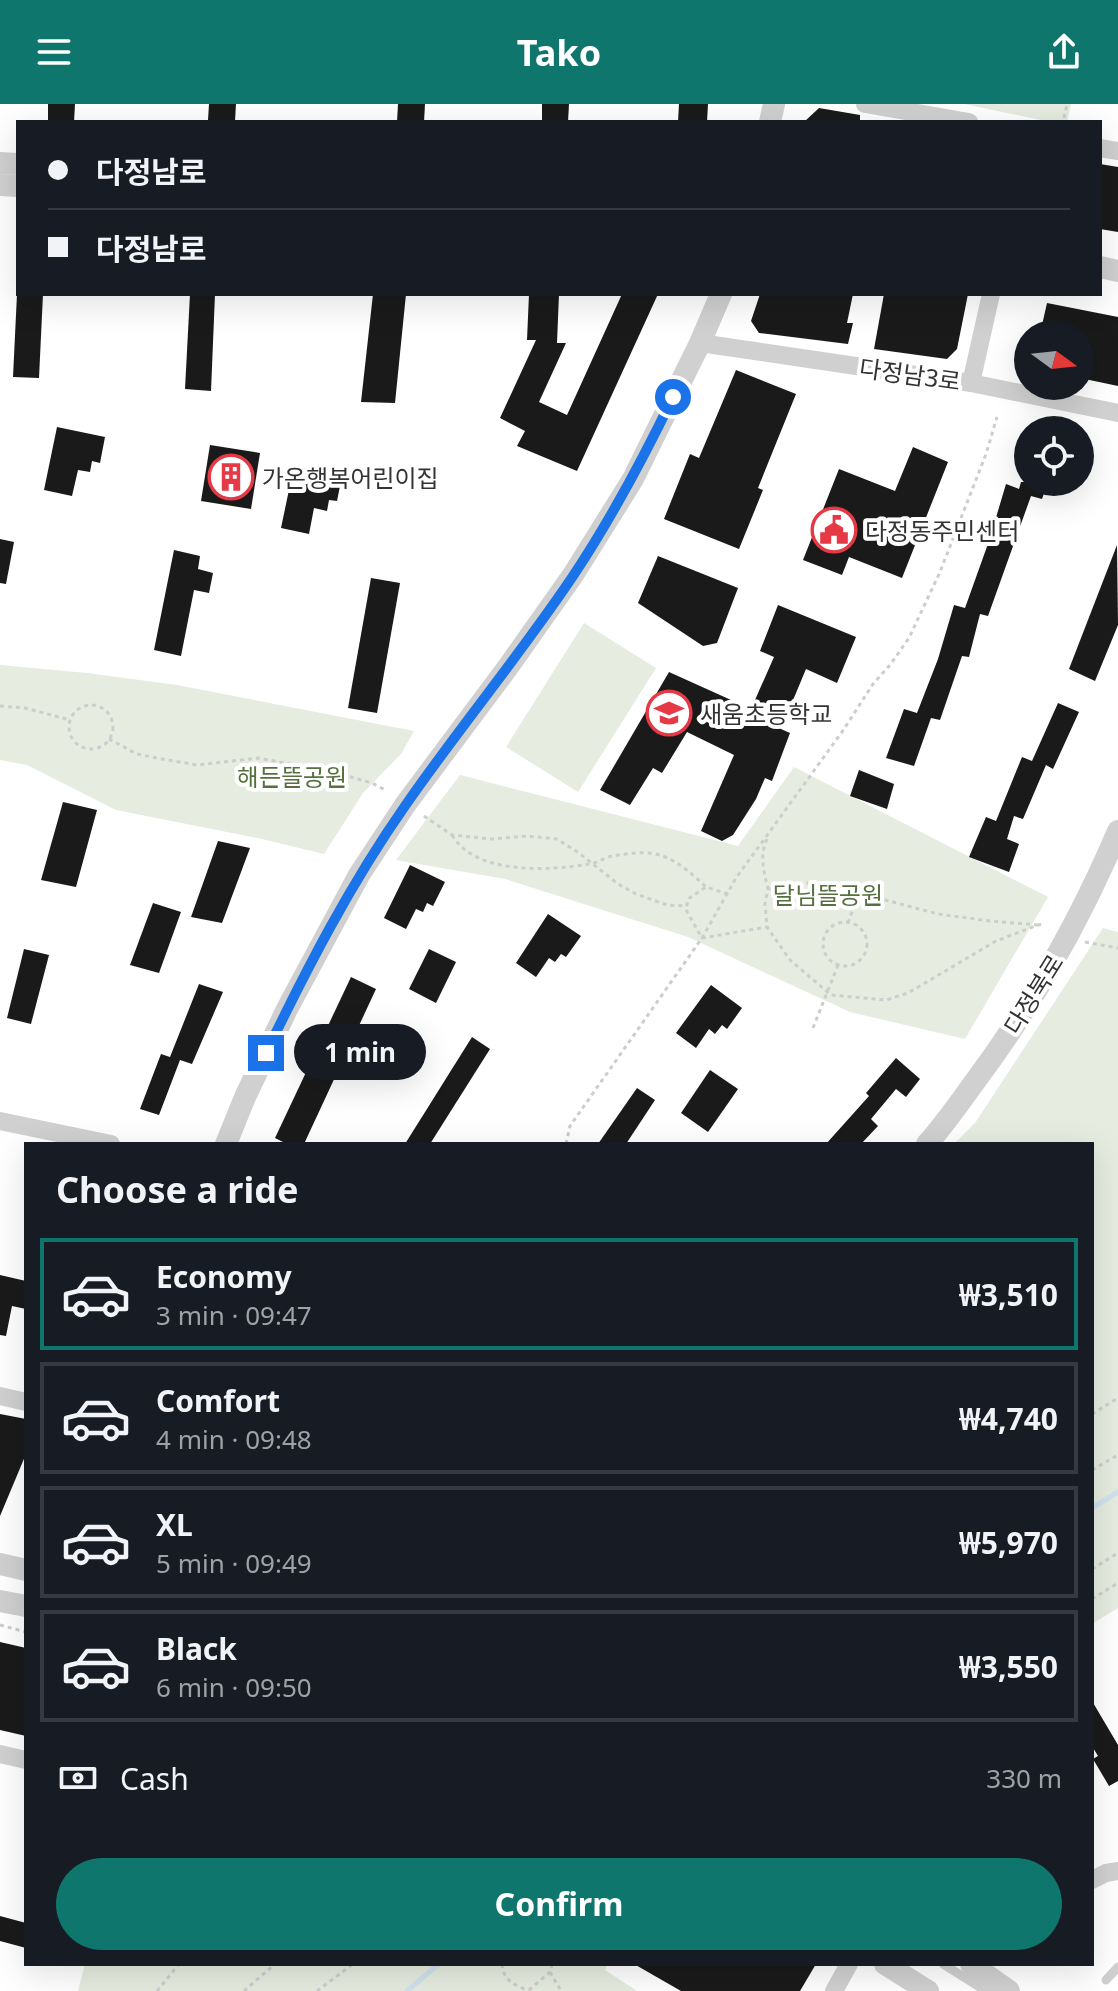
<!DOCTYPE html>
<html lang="en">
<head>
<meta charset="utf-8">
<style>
  body { margin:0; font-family:"Noto Sans","Noto Sans KR",sans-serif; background:#242831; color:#f1f3f6; height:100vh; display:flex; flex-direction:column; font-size:30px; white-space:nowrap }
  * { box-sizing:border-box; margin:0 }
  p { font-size:26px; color:#9ea1a6 }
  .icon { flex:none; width:44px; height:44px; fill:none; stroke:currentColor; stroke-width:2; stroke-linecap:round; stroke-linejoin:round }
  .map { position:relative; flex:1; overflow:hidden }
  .side { position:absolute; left:24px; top:1038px; width:1070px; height:824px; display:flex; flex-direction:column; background:#171b24; border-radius:0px; box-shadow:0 8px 32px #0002 }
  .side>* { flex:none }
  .top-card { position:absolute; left:16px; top:16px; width:1086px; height:176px; border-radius:0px; box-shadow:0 8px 32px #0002; display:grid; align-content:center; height:176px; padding:0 32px; background:#171b24 }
  .needle { width:52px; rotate:105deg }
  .fabs { position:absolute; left:1014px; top:216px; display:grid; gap:16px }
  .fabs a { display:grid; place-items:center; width:80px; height:80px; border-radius:50%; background:#171b24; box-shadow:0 8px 32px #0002; font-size:40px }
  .end { position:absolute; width:36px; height:36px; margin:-18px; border:10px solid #1a73e8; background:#fff; box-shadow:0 0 0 4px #fff }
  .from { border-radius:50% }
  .bubble { position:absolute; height:56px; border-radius:28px; background:#171b24; box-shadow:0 8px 32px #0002; font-size:26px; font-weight:700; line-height:56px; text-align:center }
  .top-card b { display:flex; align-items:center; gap:28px; height:76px; font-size:30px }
  .top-card b+b { border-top:2px solid #363941 }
  .top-card i { width:20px; height:20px; background:#f1f3f6 }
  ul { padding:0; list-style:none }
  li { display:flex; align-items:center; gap:24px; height:112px; margin:0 16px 12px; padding:0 16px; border:4px solid #363941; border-radius:0px }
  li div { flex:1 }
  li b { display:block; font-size:30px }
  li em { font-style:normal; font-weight:700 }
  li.current { border-color:#0f766e }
  li>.icon { width:72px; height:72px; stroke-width:1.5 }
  h2 { padding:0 32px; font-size:36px; line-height:96px }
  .pay { display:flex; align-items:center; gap:20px; height:88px; padding:0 32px; font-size:30px }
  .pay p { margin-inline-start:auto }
  .button { display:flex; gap:16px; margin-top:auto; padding:16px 32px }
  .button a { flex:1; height:92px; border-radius:48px; background:#0f766e; color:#fff; font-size:32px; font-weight:700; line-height:92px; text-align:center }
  header { display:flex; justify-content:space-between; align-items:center; height:104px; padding:0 32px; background:#0f766e; color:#fff; font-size:36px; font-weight:700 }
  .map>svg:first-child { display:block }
  .green { fill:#e6ecdf }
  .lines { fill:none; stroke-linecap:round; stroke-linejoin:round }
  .stream { stroke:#cfe2ee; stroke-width:5 }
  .building { fill:#1a1a1a }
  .path { stroke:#cdcdcd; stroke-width:3; stroke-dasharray:4 4; stroke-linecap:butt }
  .service { stroke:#d0d0d0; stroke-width:9 }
  .minor { stroke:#d0d0d0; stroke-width:18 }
  .tertiary { stroke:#d0d0d0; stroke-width:22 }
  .route { stroke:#1a73e8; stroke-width:10 }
  .labels { text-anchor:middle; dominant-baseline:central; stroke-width:8; stroke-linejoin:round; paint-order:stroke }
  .street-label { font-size:24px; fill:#333; stroke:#fff }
  .poi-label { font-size:24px; fill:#333; stroke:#fff; text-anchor:start }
  .park-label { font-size:24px; fill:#56703f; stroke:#fff }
</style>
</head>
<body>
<header><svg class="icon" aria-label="menu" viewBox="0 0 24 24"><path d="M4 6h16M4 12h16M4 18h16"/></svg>Tako<svg class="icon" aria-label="share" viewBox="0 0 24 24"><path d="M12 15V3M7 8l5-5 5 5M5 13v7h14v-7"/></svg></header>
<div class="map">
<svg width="1118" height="1887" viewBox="0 0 1118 1887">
  <rect width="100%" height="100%" fill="#fff"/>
  <g class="green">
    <path d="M964,0H1071L1067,18H1051Z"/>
    <path d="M584,519L656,564L578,688L506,643Z"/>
    <path d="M0,561L87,569L177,581L414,627L401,650L363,689L324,750L262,735L116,706L27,661L0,656Z"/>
    <path d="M794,663L1048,793L965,935L850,908L688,833L505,775L396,756L460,671L738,742Z"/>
    <path d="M1103,824L1118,828V1504L1092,1520V1040H954L975,1019Z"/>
    <path d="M85,1860H608L605,1866L637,1887H78Z"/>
  </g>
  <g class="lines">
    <g class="stream">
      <path d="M1092,1404L1118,1388"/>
      <path d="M407,1887L439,1860"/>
    </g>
  </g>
  <g class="building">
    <path d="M48,0H75L74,18H48Z"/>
    <path d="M209,0H236L235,17L208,16Z"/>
    <path d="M398,0H425L424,18H397Z"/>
    <path d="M542,0H569L568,18H542Z"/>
    <path d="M679,0H708L707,18H678Z"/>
    <path d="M819,4L860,11V18H804Z"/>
    <path d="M1100,60L1118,63V128L1100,125Z"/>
    <path d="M17,190H43L39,274L13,273Z"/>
    <path d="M190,190H215L211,287L185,285Z"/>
    <path d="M373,190H406L395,299L361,298Z"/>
    <path d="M529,190H559L557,239H566L539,298L567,311L622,190H658L577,367L517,342L525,327L500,314L536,236H527Z"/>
    <path d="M760,190H853L847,219H853L848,240L759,229L751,217Z"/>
    <path d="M884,190H968L957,245L947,255L874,245Z"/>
    <path d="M1047,199L1118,213V282L1080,274V230H1040Z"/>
    <path d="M736,266L796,290L758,384L763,386L739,445L664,415L690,350L699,354Z"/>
    <path d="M57,323L105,333L100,359L92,357L90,368L78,366L72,392L44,386Z"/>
    <path d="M210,341L260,349L251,405L201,397Z"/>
    <path d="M913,343L948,358L902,474L849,453L842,471L803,456L839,365L895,387Z"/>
    <path d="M294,362L342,372L337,397L329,396L327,407L314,404L309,430L281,424Z"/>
    <path d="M1021,378H1048L1042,395L1031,392L988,512L980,510L969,553L962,552L940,616L931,614L914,662L886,654L904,605L917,609L938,555L954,501L965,504L989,437L1006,380L1019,385Z"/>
    <path d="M0,435L14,438L6,480L0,479Z"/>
    <path d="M1117,441L1118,521L1095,577L1069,565Z"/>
    <path d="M174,446L200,452L198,465L213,469L209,489L194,486L181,552L154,546Z"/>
    <path d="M658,452L738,484L717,539L703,542L638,499Z"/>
    <path d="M371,474L400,479L377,609L348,604Z"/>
    <path d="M778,501L856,533L837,579L806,565L781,625L790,629L772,677L765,674L756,695L733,731L722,737L701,727L734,651L687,628L662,669L653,664L630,701L600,686L669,568L751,605L774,553L760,547Z"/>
    <path d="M1058,599L1079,608L1053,665L1046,661L1023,715L1014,712L1007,735L1019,740L1009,768L969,753L986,713L996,717L1022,653L1032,657Z"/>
    <path d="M859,666L894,680L887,705L850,692Z"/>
    <path d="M63,698L97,706L76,783L41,776Z"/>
    <path d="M218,737L250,744L222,819L191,813Z"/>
    <path d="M410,761L445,778L433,802L427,799L423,808L416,805L406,825L384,814Z"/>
    <path d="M153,799L181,808L159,869L130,861Z"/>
    <path d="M548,810L581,832L566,853L561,850L555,858L549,854L536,873L516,859Z"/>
    <path d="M24,845L49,851L31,920L7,914Z"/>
    <path d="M429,845L456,858L436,899L409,885Z"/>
    <path d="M351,873L376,885L304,1040H287L275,1034Z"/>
    <path d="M199,880L223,888L192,960L180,956L159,1011L140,1005L161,950L170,953Z"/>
    <path d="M711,881L742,904L727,925L722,921L715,930L709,925L696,944L676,929Z"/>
    <path d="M472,933L490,945L430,1040H405Z"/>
    <path d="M896,954L920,975L906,993L896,985L871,1015L878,1022L861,1040H826L869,992L866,989Z"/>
    <path d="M710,966L738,985L708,1028L681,1009Z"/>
    <path d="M637,984L655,996L626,1040H598Z"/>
    <path d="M0,1171L26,1177V1205L12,1202L6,1232L0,1231Z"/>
    <path d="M0,1310L26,1315V1350L0,1412Z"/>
    <path d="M0,1538L26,1544V1632L0,1626Z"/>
    <path d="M1092,1597L1118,1641V1677L1109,1682L1093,1655L1098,1652L1092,1642Z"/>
    <path d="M0,1812L26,1819V1844L0,1837Z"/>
    <path d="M634,1860H816L800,1887H681Z"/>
  </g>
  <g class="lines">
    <g class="path">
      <path d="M1064,14L1067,0"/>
      <circle cx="91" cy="623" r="22"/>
      <path d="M0,602L25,604L70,616"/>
      <path d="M109,635L137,650L162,655L197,661L258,654L334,668L372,679L387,687"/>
      <path d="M424,712L452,731L491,735L527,732L557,735L579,749L618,780L636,790L667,801L686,802"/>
      <path d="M452,731C475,771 549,767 589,760C597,759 604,754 612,752C624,750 637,748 649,749C672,751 690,768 706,783"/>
      <path d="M767,735C759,753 764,767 768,785"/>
      <path d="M728,790L706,783L688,795L686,806L702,834L767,823"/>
      <circle cx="845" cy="840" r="22"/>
      <path d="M848,819L859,788"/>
      <path d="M1038,821L990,817L938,810L852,787L807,779L768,785L765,800L767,823L790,856L831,891L886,896L908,889L996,837L1038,821L1045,820"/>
      <path d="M1085,838L1118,844"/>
      <path d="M813,924L838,861"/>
      <path d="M566,1040L570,1022L702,834L736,774L842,628L873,580L890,561L909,534L940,468L986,350L997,313"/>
      <path d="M1092,1310L1118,1294"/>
      <path d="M1092,1366L1118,1351"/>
      <path d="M1092,1465L1118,1449"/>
      <path d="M1092,1495L1118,1479"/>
      <path d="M0,1521L26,1528"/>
      <path d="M502,1860C503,1877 515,1881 529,1887"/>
      <path d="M550,1868L561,1887"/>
      <path d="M529,1886L550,1868L552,1860"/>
      <path d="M157,1887L179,1860"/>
      <path d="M244,1887L275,1860"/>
      <path d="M317,1887L353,1860"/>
    </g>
    <g class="service">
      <path d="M943,1860L986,1887"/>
      <path d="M1106,1876L1118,1863"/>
    </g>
    <g class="minor">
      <path d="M865,0L969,18"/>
      <path d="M1100,44L1118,47"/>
      <path d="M700,239L971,279L1118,309"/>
      <path d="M971,279L991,190"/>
      <path d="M0,1017L111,1040"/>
      <path d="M0,1292L26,1298"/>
      <path d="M0,1650L26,1656"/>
      <path d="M1092,1776L1106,1769L1118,1767"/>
      <path d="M834,1887L849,1860"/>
    </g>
    <g class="tertiary">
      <path d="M770,18L774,0"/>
      <path d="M0,59L18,60"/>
      <path d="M0,81L18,82"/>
      <path d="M1100,163L1118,167"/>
      <path d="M226,1040L245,993L287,905L359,771L405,701L508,563L573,471L633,375L700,239L721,190"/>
      <path d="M927,1040C946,1019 962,995 979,972C1035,896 1081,814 1118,727"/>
      <path d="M0,1460L26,1466"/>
      <path d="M0,1497L26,1502"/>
      <path d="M885,1860L928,1887"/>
      <path d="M971,1860L1009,1887"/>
    </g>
  </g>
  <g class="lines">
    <path class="route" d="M266,949C307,864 351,779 405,702C459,624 520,551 573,472C611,415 643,355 673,293"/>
  </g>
  <defs>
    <g id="building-ring" transform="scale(2.3)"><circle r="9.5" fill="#fff" stroke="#e63946" stroke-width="1.5"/><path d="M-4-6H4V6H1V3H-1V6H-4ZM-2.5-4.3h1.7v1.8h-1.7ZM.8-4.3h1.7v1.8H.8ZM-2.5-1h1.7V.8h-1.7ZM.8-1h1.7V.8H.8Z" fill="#e63946"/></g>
    <g id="civic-ring" transform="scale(2.3)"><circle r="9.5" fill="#fff" stroke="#e63946" stroke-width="1.5"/><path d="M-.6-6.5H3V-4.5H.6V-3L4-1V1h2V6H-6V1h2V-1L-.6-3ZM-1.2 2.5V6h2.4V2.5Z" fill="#e63946"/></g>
    <g id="school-ring" transform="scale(2.3)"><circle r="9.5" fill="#fff" stroke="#e63946" stroke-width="1.5"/><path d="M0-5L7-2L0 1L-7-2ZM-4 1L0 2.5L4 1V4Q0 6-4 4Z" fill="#e63946"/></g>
  </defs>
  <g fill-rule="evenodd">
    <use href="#building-ring" x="231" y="373"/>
    <use href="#civic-ring" x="834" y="426"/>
    <use href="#school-ring" x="669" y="609"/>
  </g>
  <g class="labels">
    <g class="street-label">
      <text transform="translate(910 270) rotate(8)">다정남3로</text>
      <text transform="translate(1033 890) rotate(-58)">다정북로</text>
    </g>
    <g class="poi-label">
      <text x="262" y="373">가온행복어린이집</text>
      <text x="865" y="426">다정동주민센터</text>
      <text x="700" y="609">새움초등학교</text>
    </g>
    <g class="park-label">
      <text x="292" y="672">해든뜰공원</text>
      <text x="828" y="790">달님뜰공원</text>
    </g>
  </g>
</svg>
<div class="fabs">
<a><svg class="needle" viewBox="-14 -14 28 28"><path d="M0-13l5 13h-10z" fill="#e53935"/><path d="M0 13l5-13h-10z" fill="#9ea1a6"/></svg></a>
<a><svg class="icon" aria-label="locate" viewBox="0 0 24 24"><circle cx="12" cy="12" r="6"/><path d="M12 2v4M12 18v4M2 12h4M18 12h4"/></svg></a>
</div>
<i class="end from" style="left:673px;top:293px"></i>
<i class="end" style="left:266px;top:949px"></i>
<div class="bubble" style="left:294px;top:920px;width:132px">1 min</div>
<div class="top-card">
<b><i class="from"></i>다정남로</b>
<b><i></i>다정남로</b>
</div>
<section class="side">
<h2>Choose a ride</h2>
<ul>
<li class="current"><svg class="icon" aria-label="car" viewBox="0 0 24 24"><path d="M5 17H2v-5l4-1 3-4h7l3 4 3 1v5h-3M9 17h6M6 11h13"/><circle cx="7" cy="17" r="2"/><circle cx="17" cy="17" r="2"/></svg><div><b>Economy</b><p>3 min · 09:47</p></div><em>₩3,510</em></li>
<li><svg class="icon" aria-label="car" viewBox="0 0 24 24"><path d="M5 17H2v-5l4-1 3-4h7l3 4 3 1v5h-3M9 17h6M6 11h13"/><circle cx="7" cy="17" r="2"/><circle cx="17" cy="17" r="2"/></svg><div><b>Comfort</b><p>4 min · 09:48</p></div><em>₩4,740</em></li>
<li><svg class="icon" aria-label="car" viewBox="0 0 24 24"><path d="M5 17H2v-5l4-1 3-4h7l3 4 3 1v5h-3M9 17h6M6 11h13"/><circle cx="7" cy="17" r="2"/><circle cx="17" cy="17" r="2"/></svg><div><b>XL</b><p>5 min · 09:49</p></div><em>₩5,970</em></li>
<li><svg class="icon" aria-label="car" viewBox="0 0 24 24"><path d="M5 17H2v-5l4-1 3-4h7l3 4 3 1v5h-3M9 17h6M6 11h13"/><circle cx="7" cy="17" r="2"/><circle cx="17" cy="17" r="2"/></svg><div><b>Black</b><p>6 min · 09:50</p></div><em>₩3,550</em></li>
</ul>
<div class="pay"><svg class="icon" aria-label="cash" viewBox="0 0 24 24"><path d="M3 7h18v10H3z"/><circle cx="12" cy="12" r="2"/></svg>Cash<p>330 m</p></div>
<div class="button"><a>Confirm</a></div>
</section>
</div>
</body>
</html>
